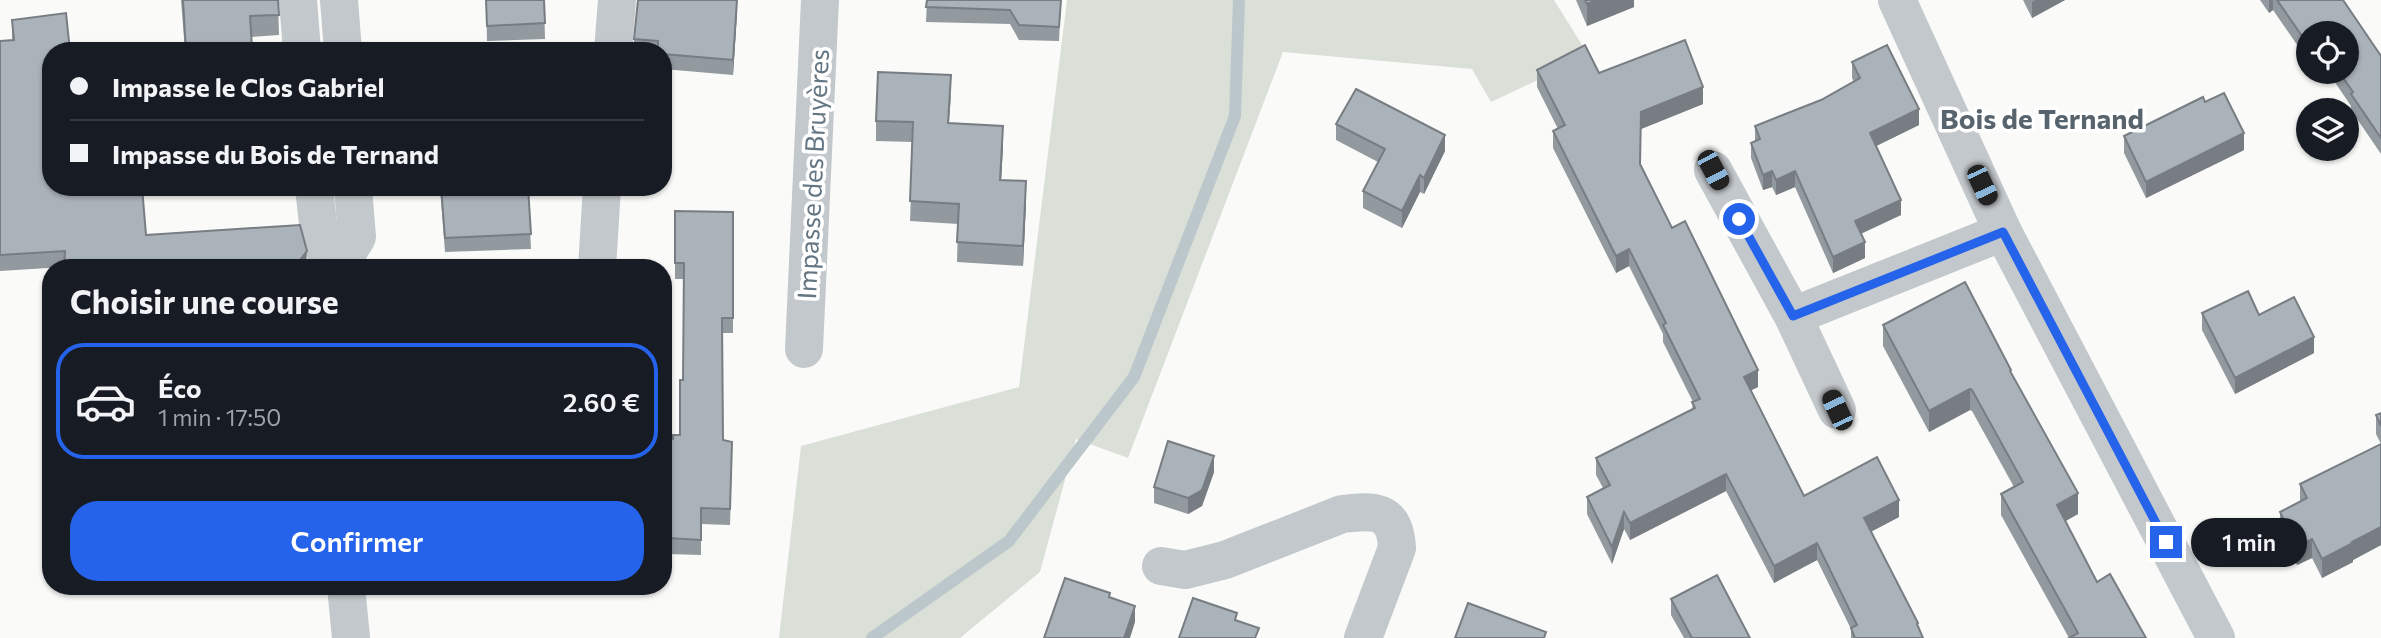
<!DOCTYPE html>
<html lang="fr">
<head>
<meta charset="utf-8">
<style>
  body { margin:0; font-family:Commissioner,sans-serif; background:#20242c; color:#f1f3f6; height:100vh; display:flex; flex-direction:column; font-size:26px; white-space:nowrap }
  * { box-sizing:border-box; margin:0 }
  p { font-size:23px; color:#9ea1a6 }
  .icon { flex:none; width:38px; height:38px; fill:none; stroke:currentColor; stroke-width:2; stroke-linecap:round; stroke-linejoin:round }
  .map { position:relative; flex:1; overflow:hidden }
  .panel { position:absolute; left:42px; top:259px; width:630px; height:336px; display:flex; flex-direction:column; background:#171b24; border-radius:28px; box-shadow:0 2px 5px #0004 }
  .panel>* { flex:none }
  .guide { position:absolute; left:42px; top:42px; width:630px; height:154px; border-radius:28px; box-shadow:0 2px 5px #0004; display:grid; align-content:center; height:154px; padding:0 28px; background:#171b24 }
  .tools { position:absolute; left:2296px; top:21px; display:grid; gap:14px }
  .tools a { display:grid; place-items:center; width:63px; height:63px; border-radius:50%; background:#171b24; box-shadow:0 2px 5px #0004; font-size:35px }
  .end { position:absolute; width:32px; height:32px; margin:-16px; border:9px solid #2563eb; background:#fff; box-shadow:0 0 0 4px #fff }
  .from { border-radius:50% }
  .bubble { position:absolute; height:49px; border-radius:24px; background:#171b24; box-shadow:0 2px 5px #0004; font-size:23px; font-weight:600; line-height:49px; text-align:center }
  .car { position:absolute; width:21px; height:42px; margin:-21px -10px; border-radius:9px; box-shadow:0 0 5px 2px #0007; background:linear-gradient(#222 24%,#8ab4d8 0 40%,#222 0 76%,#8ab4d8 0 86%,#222 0) }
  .guide b { display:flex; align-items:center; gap:24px; height:66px; font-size:26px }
  .guide b+b { border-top:2px solid #363941 }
  .guide i { width:18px; height:18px; background:#f1f3f6 }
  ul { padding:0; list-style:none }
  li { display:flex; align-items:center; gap:21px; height:116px; margin:0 14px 10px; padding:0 14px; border:4px solid transparent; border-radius:28px }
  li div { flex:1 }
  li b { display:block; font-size:26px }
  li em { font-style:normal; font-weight:600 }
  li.active { border-color:#2563eb }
  li>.icon { width:63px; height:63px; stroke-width:1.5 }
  h2 { padding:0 28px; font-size:32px; line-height:84px }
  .cta { display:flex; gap:14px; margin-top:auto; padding:14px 28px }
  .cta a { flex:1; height:80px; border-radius:28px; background:#2563eb; color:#fff; font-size:28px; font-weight:600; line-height:80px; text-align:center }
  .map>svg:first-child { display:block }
  .green { fill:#dadfd7 }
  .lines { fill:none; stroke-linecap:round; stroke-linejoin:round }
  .stream { stroke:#bbc7cb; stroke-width:12 }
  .minor { stroke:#c3c8cc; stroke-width:38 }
  .wall { fill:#929a9f }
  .shaded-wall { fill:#777d82 }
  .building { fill:#aab3b9; stroke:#777d82; stroke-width:2 }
  .route { stroke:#2563eb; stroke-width:9 }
  .labels { text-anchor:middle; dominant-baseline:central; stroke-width:7; stroke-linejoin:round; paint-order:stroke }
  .street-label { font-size:26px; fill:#657683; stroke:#fff }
  .neighbourhood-label { font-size:28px; font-weight:bold; fill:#57646e; stroke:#fff }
</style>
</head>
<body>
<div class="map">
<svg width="2381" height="638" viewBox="0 0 2381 638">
  <rect width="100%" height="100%" fill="#fafaf8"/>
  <path class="green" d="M1067,0H1554L1589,56L1491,102L1472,69L1283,52L1128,458L1076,439L1040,572L960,638H779L801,446L1019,387Z"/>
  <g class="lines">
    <path class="stream" d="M872,638L1009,541L1134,377L1235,116L1239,0"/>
    <g class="minor">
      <path d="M298,0L302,51"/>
      <path d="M339,0L343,51"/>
      <path d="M1897,0L2003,232L2216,638"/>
      <path d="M613,51L617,0"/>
      <path d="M1713,170L1793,316L1837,410"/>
      <path d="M314,187L318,224L330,268"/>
      <path d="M338,268L357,237L353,187"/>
      <path d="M597,268L602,187"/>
      <path d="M1793,316L2003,232"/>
      <path d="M804,349L820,0"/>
      <path d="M1161,566L1185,570L1225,560L1342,514C1374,510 1395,509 1397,548L1363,638"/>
      <path d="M346,586L351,638"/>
    </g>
  </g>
  <g class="wall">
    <path d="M181,0H278L279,35L251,37L252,51H185Z"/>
    <path d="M486,0H544L545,39L487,41Z"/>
    <path d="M927,0H1061L1059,41L1019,40L1010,24L926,22Z"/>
    <path d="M1576,0H1634V7L1587,26Z"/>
    <path d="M2023,0H2065L2032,18Z"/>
    <path d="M2260,0H2343L2381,56V154L2351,110V106L2328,72H2347V33H2308L2302,52L2273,10L2269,13Z"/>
    <path d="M737,12L733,75L663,69V51H634V39Z"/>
    <path d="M12,20L51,51L146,235L307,267L306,268H64V267L0,271V41L12,40Z"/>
    <path d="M1852,62L1919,125L1876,146L1901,215L1861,234L1865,258L1833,273L1795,187L1776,195L1772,187L1763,190L1751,158V143L1755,141V126L1821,100L1854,82L1852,78Z"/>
    <path d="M1537,70L1599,73L1703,104L1641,129V165L1672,228L1758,387L1751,390L1804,496L1899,517L1871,532L1923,638H1851V629L1817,560L1774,583L1726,491L1630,540L1624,529L1612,564L1587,514V497L1603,488L1596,475V458L1692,410L1693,402L1663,342V334L1629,266L1616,273L1553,148V131L1558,129L1537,87Z"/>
    <path d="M951,95L949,123L1003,146L1001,181L1026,201L1023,266L957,262L958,224L910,221L913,142L876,141V121Z"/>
    <path d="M2205,102L2244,150L2146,198L2124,153V136Z"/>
    <path d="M1336,124L1445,151L1424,194L1420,192L1402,228L1363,208V191L1378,162L1336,140Z"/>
    <path d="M440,187H528L531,249L445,252Z"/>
    <path d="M675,211L733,212V333H722L723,440L732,458L730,525L701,524V555L668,554L671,484L663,464V438L673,439L680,435L683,380L684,279H675Z"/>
    <path d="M2202,313L2259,315L2314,353L2235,394L2202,330Z"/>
    <path d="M1883,325L2011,374L2078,514L2065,521L2097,582L2146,638H2069L2001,515V494L2014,487L1972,411L1970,410L1929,432L1883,346Z"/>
    <rect x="50" y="371" width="1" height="178"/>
    <path d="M2381,413V545L2353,560V562L2322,578L2312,558L2297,565L2280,531V512L2300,502V484L2381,444L2376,434V415Z"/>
    <path d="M1214,472L1202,506L1188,514L1154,503V487Z"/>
    <path d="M1671,599L1750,638H1684L1671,615Z"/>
  </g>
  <g class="shaded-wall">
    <path d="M737,0V12L733,75V60Z"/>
    <path d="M1597,0H1634V7L1587,26V4Z"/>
    <path d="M2035,0H2065L2032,18V2Z"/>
    <path d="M2269,0H2273V10L2269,13Z"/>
    <path d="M2311,30V33H2308V48L2302,52V36Z"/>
    <path d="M1703,87V104L1641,129V112Z"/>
    <path d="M1919,109V125L1870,149V133Z"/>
    <path d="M1003,126V146L1000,200V180Z"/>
    <path d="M2244,133V150L2146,198V182Z"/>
    <path d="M1445,135V151L1424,194V178Z"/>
    <path d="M1772,171V187L1763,190V175Z"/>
    <path d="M1795,171V187L1776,195V180Z"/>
    <path d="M1420,175V192L1402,228V211Z"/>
    <path d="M1026,181V201L1023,266V246Z"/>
    <path d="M1901,200V215L1855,236V221Z"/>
    <path d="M1865,242V258L1833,273V257Z"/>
    <path d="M1629,249V266L1616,273V256Z"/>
    <path d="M307,251L306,268H294Z"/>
    <path d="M2314,337V353L2235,394V378Z"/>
    <path d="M1758,370V387L1744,394V377Z"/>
    <path d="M1970,389V410L1929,432V411Z"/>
    <path d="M1214,456V472L1202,506L1188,514V498Z"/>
    <path d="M1726,474V491L1630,540V523Z"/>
    <path d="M2078,493V514L2057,526V505Z"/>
    <path d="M1899,500V517L1864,535V518Z"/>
    <path d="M1624,512V529L1612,564V547Z"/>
    <path d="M2381,527V545L2353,560V562L2322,578V559L2352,542Z"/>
    <path d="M2312,539V558L2297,565V546Z"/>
    <path d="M1817,543V560L1774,583V566Z"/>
    <path d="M1135,606V622L1130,638H1124Z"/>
  </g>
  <g class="building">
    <path d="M183,0H278L279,15L250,16L252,48L214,51H186Z"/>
    <path d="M486,0H544L545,23L487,26Z"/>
    <path d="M638,0H737L733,60L663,54V51H658V41L634,39Z"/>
    <path d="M927,0H1061L1059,27L1019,25L1010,10L926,7Z"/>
    <path d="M1585,0H1597L1587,4Z"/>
    <path d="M2277,0H2343L2381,56V138L2351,94L2353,92L2339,72H2347V33H2313L2311,30L2302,36Z"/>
    <path d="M66,13L70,51H51V187H142L146,235L300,225L307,251L294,268H64L65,251L0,255V41L14,40L12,20Z"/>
    <path d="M1685,40L1703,87L1641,112L1640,164L1672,228L1685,221L1758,370L1744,377L1804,496L1877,457L1899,500L1864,518L1918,623L1917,624L1923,638H1855L1851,628L1857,625L1817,543L1774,566L1726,474L1630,523L1624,512L1612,547L1587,497L1610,485L1596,458L1695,408L1692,402L1700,399L1663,325L1666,323L1629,249L1616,256L1553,131L1565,125L1537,70L1585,45L1599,73Z"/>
    <path d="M1887,45L1919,109L1870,133L1901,200L1855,221L1865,242L1833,257L1795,171L1776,180L1772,171L1763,175L1751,143L1760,139L1755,126L1821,100L1860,78L1852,62Z"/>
    <path d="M878,72L951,75L948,123L1003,126L1000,180L1026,181L1023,246L957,242L959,204L910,201L913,122L876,121Z"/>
    <path d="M1356,89L1445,135L1424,178L1420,175L1402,211L1363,191L1385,149L1336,124Z"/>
    <path d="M2224,93L2244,133L2146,182L2124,136L2203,97L2205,102Z"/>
    <path d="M441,187H528L531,234L445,238Z"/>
    <path d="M675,211L733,212V318H722L723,440L732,442L730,509L701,508V540L668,538L671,470L663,448V438L673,439V435H680V380H683L684,263H675Z"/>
    <path d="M1965,282L2011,370L2010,371L2078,493L2057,505L2097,582L2110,574L2146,638H2069L2078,633L2001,494L2023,482L1972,390L1970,389L1929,411L1883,325Z"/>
    <path d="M2248,291L2259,315L2294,297L2314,337L2235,378L2202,313Z"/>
    <rect x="50" y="371" width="1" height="162"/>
    <path d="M2381,413V426L2376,415Z"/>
    <path d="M1168,441L1214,456L1202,490L1188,498L1154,487Z"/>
    <path d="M2381,444V527L2352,542L2353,543L2322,559L2312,539L2297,546L2280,512L2307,498L2300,484Z"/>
    <path d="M1717,575L1750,638H1692L1671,599Z"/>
    <path d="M1065,578L1110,593L1109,597L1135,606L1124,638H1044Z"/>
    <path d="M1193,598L1237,613L1235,620L1259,628L1255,638H1179Z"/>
    <path d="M1468,603L1546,632L1544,638H1455Z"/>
  </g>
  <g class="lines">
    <path class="route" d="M1739,219L1793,316L2003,232L2166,542"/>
  </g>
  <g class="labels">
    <g class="street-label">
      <text transform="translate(812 174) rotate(-87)">Impasse des Bruyères</text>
    </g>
    <g class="neighbourhood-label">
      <text x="2042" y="118">Bois de Ternand</text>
    </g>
  </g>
</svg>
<div class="tools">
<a><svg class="icon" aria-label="locate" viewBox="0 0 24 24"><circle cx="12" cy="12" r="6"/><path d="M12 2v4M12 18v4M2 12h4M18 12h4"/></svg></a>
<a><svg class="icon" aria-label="layers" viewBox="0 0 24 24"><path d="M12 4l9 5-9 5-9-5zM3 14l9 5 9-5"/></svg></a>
</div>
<i class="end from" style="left:1739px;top:219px"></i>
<i class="end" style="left:2166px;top:542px"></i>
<div class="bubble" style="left:2191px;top:518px;width:116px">1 min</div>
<i class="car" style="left:1713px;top:170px;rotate:152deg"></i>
<i class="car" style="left:1982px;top:185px;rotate:155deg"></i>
<i class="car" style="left:1837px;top:410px;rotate:335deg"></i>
<div class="guide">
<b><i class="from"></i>Impasse le Clos Gabriel</b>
<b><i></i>Impasse du Bois de Ternand</b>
</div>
<section class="panel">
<h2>Choisir une course</h2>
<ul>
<li class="active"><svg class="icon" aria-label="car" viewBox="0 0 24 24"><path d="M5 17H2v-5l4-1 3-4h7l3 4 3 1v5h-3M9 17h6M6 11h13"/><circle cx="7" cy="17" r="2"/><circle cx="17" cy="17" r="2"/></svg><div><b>Éco</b><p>1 min · 17:50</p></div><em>2.60 €</em></li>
</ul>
<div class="cta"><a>Confirmer</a></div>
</section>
</div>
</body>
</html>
